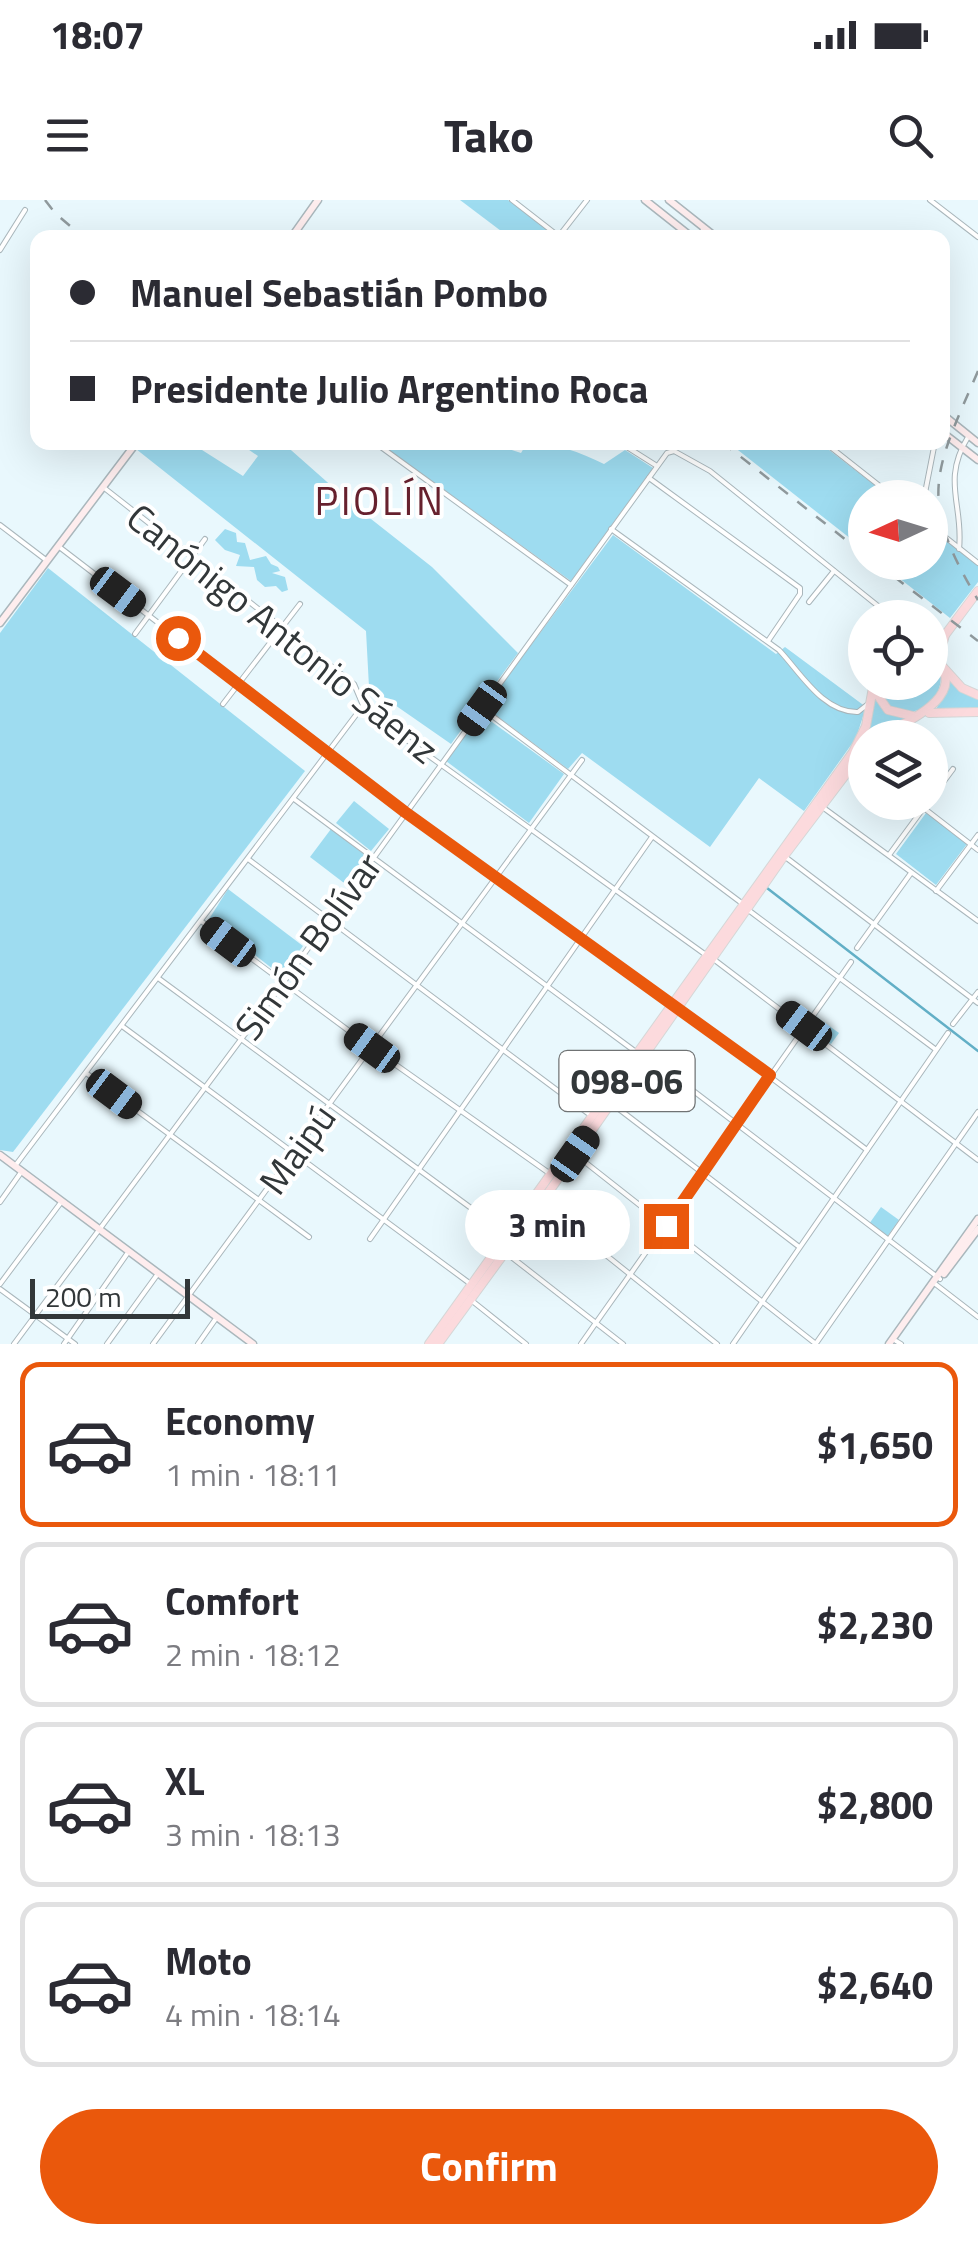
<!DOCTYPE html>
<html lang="en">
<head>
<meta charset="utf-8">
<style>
  body { margin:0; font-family:"Titillium Web",sans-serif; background:#f7f7f7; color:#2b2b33; height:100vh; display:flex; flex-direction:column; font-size:38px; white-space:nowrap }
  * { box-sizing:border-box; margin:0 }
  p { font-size:32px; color:#7c7c81 }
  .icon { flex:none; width:55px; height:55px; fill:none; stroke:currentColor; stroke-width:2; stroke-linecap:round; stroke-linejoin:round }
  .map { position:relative; height:1144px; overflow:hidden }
  .drawer { display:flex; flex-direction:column; background:#fff; flex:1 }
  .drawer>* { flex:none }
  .guide { position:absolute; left:30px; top:30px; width:920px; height:220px; border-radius:20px; box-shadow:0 10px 40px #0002; display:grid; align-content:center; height:220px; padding:0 40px; background:#fff }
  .needle { width:65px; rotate:266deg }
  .fabs { position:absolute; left:848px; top:280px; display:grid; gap:20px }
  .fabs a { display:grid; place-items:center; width:100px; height:100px; border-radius:50%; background:#fff; box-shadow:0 10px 40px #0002; font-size:50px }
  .scale { position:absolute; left:30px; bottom:25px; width:160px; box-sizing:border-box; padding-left:10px; border:5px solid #323739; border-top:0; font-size:28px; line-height:35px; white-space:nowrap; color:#323739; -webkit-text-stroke:8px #fff; paint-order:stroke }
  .end { position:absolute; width:45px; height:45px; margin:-22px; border:12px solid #ea580c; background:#fff; box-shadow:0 0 0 5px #fff }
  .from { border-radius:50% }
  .bubble { position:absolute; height:70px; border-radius:35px; background:#fff; box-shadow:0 10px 40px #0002; font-size:32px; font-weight:700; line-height:70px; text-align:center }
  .car { position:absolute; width:30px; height:60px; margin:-30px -15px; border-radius:12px; box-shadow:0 0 8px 2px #0007; background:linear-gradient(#222 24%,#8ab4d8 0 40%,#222 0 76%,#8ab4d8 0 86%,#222 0) }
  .guide b { display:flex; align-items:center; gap:35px; height:95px; font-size:38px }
  .guide b+b { border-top:2px solid #e1e1e2 }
  .guide i { width:25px; height:25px; background:#2b2b33 }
  ul { padding:18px 0 0; list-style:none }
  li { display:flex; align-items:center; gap:30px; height:165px; margin:0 20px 15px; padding:0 20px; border:5px solid #e1e1e2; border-radius:20px }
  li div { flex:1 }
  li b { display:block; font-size:38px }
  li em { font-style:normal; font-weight:700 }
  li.current { border-color:#ea580c }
  li>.icon { width:90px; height:90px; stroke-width:1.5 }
  .primary-button { display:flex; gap:20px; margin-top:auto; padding:20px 40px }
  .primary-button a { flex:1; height:115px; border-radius:60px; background:#ea580c; color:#fff; font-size:40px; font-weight:700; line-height:115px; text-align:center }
  .status { display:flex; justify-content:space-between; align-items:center; height:70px; padding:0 50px; background:#fff; direction:ltr }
  .status svg { height:28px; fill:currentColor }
  header { display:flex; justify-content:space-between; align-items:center; height:130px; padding:0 40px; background:#fff; font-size:45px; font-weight:700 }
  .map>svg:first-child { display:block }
  .green { fill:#9edcf0 }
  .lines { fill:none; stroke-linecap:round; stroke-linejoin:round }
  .stream { stroke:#62afc6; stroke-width:2.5 }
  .street-casing { stroke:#aab7bc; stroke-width:6 }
  .secondary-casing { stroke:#aab7bc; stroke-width:9 }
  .primary-casing { stroke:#d6d7d7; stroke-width:10 }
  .street { stroke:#fff; stroke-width:4 }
  .secondary { stroke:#feedee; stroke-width:6 }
  .primary { stroke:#fcdadd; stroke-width:8 }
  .rail { stroke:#909a9d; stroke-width:2.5; stroke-dasharray:12 12; stroke-linecap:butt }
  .route { stroke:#ea580c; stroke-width:12 }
  .labels { text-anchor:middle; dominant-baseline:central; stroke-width:8; stroke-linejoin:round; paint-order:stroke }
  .shield { fill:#fff; stroke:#707374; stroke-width:2.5 }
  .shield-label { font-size:35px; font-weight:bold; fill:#323739 }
  .street-label { font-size:38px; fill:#323739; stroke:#fff }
  .neighbourhood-label { font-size:40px; letter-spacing:2.5px; fill:#67212e; stroke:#fff }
</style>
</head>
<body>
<div class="status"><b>18:07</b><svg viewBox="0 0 49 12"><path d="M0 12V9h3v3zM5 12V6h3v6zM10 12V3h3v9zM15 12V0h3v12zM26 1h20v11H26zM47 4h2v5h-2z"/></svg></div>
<header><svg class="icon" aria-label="menu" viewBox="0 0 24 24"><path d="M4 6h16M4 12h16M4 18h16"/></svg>Tako<svg class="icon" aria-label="search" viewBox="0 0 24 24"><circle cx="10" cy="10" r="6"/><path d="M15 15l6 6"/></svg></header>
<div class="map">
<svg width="978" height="1144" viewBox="0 0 978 1144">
  <rect width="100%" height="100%" fill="#e9f8fd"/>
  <g class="green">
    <path d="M460,0H508L557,37H509Z"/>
    <path d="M141,243H191L243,276L258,256L239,243H283L352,304L432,367L518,453L451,544L369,487L366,431L136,249Z"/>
    <path d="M379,243H491L521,253L527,243C555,243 580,252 604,264L625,250L653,268L571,381Z"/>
    <path d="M729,243H820L890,297L865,298V350Z"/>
    <path d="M930,328L978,366V382L950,418L880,363L930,362Z"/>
    <path d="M225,329L236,333L237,342L245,343L250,360L266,356L271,364L278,367L280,371L272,373L285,377L288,390L282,392L276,386L265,387L257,380L254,367L236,366L240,355L225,350L215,340Z"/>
    <path d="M613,335L776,454L785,447L866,507L856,538L804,611L759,578L710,647L582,553L568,569L485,507Z"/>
    <path d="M48,368L305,571L13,952L0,950V433Z"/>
    <path d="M930,456L941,478C938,520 884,524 876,483L930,482Z"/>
    <path d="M949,479L961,491L978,499V509L936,510Z"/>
    <path d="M875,500L886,511L905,518L873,537L865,538V544L859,549L870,524Z"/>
    <path d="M481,514L564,574L529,623L446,561Z"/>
    <path d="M354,601L389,629L371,651L336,623Z"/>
    <path d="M926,613L967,644L936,685L896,654Z"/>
    <path d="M331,629L369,658L348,686L310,657Z"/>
    <path d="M228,689L303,746L284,772L278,773L209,719Z"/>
    <path d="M814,815L839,833L831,844L806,826Z"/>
    <path d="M881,1007L899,1020L887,1037L869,1024Z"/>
  </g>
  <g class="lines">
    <path class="stream" d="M767,688L978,851"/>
    <g class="street-casing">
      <g id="street">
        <path d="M512,0L561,38"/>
        <path d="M930,0L978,37"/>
        <path d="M559,36L587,0"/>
        <path d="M696,38L705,28"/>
        <path d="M0,50L25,10"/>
        <path d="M374,242L571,385"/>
        <path d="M619,242L657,266"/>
        <path d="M824,242L895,298"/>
        <path d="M287,243L288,242"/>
        <path d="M649,278L800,388V394L768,441"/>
        <path d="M103,287L354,484L365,510L706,755"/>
        <path d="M924,298L935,242"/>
        <path d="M0,325L46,360"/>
        <path d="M930,325L978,363"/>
        <path d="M611,329L779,450C800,472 823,513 858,512L868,504"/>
        <path d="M58,346L405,612L670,805"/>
        <path d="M959,349C964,306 941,281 968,237"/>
        <path d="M809,402L834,371"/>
        <path d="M135,434L205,339"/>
        <path d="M223,504L300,404"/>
        <path d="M483,509L743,704"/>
        <path d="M294,599L636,852"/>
        <path d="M930,600L953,569"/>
        <path d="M916,602L978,650"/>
        <path d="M821,606L978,721"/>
        <path d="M889,655L928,602"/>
        <path d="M784,656L978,803"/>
        <path d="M248,659L593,917"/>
        <path d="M936,691L978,635"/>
        <path d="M747,709L935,849"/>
        <path d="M201,721L372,848L549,973"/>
        <path d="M857,748L911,673"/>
        <path d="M712,758L978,960"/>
        <path d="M158,778L505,1033"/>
        <path d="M679,808L867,950"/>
        <path d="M953,824L978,792"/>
        <path d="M122,826L472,1085"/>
        <path d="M645,854L940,1079"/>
        <path d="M86,873L309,1037"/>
        <path d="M611,903L798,1046"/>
        <path d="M576,955L816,1144"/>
        <path d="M15,966L362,507"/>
        <path d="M0,1002L22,971"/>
        <path d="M541,1003L717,1144"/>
        <path d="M370,1039L652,637"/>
        <path d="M505,1052L623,1144"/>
        <path d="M934,1083L978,1117"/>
        <path d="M0,1084L62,1001"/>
        <path d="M0,1089L75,1144"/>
        <path d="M471,1100L526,1144"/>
        <path d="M896,1141L901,1144"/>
        <path d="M817,1142L978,912"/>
        <path d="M14,1144L283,783L667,253L674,251L710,271L893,418"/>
        <path d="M64,1144L129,1051"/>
        <path d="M107,1144L157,1075"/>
        <path d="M153,1144L582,560"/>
        <path d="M198,1144L217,1117"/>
        <path d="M581,1144L851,762"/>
        <path d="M733,1144L948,833"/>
      </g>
    </g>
    <g class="secondary-casing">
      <g id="secondary">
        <path d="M645,0L693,38"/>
        <path d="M669,0L717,38"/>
        <path d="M291,38L318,0"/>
        <path d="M942,214L978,243"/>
        <path d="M942,232L978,260"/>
        <path d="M0,423L137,242"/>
        <path d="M0,955L253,1144"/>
        <path d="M944,1074L978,1029"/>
        <path d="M889,1144L978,1019"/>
      </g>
    </g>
    <g class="primary-casing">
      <g id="primary">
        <path d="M930,443L945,435"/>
        <path d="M938,460L945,435L978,391"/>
        <path d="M943,467L962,488L978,495"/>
        <path d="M874,490L888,510L913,516"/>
        <path d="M929,513L978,512"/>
        <path d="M879,538C909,519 976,495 930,452"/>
        <path d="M429,1144L853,552L866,526L874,482"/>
        <path d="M438,1144L541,1003L784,656L865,549"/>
      </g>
    </g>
    <use href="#street" class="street"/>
    <use href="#secondary" class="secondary"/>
    <use href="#primary" class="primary"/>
    <g class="rail">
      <path d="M45,0L55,13L84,38"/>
      <path d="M978,171C934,273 917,298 978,400"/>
      <path d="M722,242L865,355"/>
      <path d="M875,362L978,441"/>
    </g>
  </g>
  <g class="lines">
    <path class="route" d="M178,438L405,612L770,875L666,1026"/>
  </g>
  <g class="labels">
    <rect class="shield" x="559.5" y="851" width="135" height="60" rx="8"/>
    <g class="shield-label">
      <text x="627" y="881">098-06</text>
    </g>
    <g class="street-label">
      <text transform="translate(283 433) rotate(39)">Canónigo Antonio Sáenz</text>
      <text transform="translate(308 746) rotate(-54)">Simón Bolívar</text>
      <text transform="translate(297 949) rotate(-54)">Maipú</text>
    </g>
    <g class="neighbourhood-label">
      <text x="380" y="300">PIOLÍN</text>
    </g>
  </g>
</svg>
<div class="fabs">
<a><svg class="needle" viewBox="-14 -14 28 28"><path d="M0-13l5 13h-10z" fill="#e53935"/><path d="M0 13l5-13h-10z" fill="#7c7c81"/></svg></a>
<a><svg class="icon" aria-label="locate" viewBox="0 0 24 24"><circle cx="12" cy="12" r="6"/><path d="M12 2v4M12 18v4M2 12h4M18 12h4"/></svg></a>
<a><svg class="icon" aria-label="layers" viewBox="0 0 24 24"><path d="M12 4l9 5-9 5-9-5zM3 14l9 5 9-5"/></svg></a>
</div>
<div class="scale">200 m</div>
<i class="end from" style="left:178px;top:438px"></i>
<i class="end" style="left:666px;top:1026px"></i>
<div class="bubble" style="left:465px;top:990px;width:165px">3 min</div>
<i class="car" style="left:118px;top:392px;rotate:127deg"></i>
<i class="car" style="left:482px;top:508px;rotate:216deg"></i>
<i class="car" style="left:228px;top:742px;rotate:307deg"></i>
<i class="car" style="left:804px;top:826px;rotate:307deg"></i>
<i class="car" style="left:372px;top:848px;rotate:306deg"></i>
<i class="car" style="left:114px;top:894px;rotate:127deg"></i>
<i class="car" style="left:575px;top:954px;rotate:35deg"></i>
<div class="guide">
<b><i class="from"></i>Manuel Sebastián Pombo</b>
<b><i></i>Presidente Julio Argentino Roca</b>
</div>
</div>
<section class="drawer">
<ul>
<li class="current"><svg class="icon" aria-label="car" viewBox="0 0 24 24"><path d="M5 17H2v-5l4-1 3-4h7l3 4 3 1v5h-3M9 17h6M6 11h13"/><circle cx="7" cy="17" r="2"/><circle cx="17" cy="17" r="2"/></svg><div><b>Economy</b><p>1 min · 18:11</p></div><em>$1,650</em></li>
<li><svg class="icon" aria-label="car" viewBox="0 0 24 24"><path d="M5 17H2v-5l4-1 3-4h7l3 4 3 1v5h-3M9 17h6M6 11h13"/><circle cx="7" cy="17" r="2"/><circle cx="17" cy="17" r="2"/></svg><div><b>Comfort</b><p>2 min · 18:12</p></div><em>$2,230</em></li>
<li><svg class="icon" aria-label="car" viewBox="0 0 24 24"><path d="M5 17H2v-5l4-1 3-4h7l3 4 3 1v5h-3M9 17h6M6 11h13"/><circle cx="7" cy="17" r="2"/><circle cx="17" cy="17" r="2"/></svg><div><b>XL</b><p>3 min · 18:13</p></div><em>$2,800</em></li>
<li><svg class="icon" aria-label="car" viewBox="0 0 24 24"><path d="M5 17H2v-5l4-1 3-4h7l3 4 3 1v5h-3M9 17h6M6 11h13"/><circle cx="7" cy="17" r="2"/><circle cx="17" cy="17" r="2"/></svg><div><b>Moto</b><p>4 min · 18:14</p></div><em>$2,640</em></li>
</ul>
<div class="primary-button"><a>Confirm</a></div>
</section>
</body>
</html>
